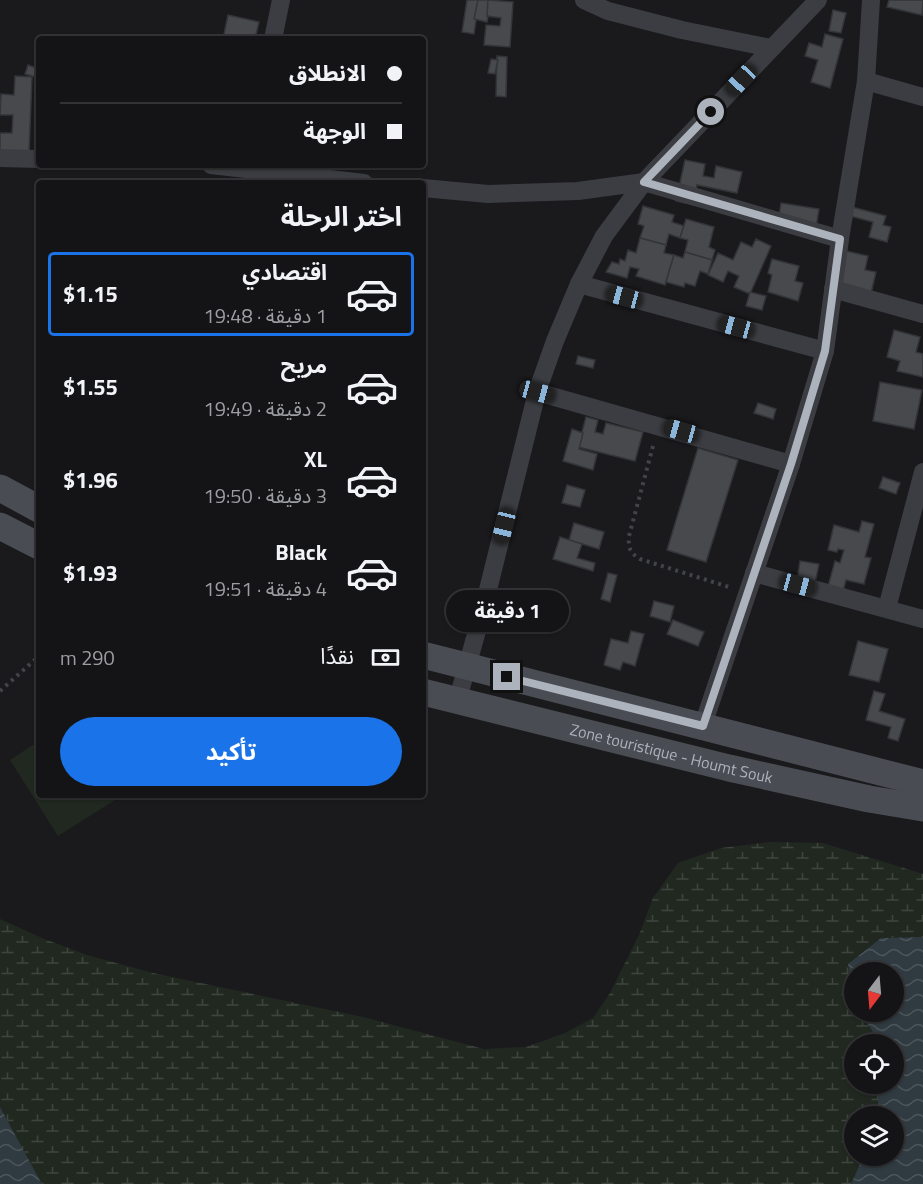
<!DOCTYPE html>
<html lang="ar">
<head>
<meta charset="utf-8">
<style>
  body { margin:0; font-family:"Titillium Web","Noto Sans Arabic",sans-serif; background:#1d1d1f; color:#f1f3f6; direction:rtl; height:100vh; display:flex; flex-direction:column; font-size:22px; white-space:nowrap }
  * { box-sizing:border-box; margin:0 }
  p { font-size:20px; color:#9d9ea1 }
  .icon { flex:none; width:33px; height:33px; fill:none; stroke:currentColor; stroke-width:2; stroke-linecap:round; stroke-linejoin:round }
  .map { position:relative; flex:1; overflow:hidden; direction:ltr }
  .drawer { position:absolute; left:36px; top:180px; width:390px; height:618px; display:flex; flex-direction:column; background:#141416; border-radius:6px; box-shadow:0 2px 4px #0004,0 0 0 2px #333335; direction:rtl }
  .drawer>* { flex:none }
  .banner { position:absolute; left:36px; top:36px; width:390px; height:132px; border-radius:6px; box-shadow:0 2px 4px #0004,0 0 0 2px #333335; direction:rtl; display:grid; align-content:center; height:132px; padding:0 24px; background:#141416 }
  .needle { width:39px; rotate:196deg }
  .tools { position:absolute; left:844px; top:962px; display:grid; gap:12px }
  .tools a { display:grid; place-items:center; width:60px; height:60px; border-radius:50%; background:#141416; box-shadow:0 2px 4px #0004,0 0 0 2px #333335; font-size:30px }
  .end { position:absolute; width:27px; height:27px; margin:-14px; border:8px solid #adb3bc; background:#111; box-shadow:0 0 0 3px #111 }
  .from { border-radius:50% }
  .bubble { position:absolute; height:42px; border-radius:21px; background:#141416; box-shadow:0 2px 4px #0004,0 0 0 2px #333335; font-size:20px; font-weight:700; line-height:42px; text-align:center; direction:rtl }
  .car { position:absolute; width:18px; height:36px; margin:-18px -9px; border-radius:8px; box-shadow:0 0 4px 2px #0007; background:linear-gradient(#222 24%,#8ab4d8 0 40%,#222 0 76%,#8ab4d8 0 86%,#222 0) }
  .banner b { display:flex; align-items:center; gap:21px; height:57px; font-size:22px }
  .banner b+b { border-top:2px solid #333335 }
  .banner i { width:15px; height:15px; background:#f1f3f6 }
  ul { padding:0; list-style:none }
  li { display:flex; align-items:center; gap:18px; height:84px; margin:0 12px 9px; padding:0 12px; border:3px solid transparent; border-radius:6px }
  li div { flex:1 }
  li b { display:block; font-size:22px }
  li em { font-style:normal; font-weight:700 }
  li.active { border-color:#1a73e8 }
  li>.icon { width:54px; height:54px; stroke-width:1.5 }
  h2 { padding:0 24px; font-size:27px; line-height:72px }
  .pay { display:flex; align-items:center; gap:15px; height:66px; padding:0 24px; font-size:22px }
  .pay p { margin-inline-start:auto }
  .cta { display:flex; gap:12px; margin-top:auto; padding:12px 24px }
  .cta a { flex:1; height:69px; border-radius:36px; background:#1a73e8; color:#fff; font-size:24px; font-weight:700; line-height:69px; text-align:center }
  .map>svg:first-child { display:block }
  .green { fill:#202820 }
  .wetland { fill:url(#wetland-marsh) }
  .water { fill:url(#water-waves) }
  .building { fill:#47494d; stroke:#343539; stroke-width:1.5 }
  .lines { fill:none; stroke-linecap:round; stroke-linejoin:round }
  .path { stroke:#414449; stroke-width:4; stroke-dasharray:3 4.5; stroke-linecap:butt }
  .street { stroke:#3b3d42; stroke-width:18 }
  .secondary { stroke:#494c52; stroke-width:27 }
  .route { stroke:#adb3bc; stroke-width:8 }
  .labels { text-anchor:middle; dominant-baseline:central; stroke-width:6; stroke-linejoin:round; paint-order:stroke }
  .street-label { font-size:16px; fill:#adb3bc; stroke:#151518 }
</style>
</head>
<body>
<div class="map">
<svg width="923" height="1184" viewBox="0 0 923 1184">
  <defs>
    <pattern id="wetland-marsh" width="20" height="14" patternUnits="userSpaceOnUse" patternTransform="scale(1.5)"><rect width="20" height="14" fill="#202820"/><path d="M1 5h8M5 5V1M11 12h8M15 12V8" fill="none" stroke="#3e453e"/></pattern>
    <pattern id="water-waves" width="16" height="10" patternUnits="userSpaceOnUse" patternTransform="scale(1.5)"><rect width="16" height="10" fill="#303b41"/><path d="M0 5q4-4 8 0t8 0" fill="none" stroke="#4b555a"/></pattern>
  </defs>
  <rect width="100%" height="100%" fill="#1a1a1d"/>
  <path class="green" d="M39,741V795H123L58,836L10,760Z"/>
  <path class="wetland" d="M769,842L823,843L923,874V937L881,938L848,964L855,1011H859L875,1035V1044H855V1083H877L879,1116H855V1155H864L851,1184H42L0,1107V919L42,938L87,955L153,973L363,1017L484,1049L526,1047L565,1033L593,1018L610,993L639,935L653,898L678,863L721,848Z"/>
  <g class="water">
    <path d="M923,937V1184H851L864,1155H894V1116H879L877,1083H894V1044H875V1035L859,1011H894V972H855V1005L848,964L881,938Z"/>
    <path d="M0,1107L42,1184H0Z"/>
  </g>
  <g class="building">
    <path d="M467,0H479L474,34L462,32Z"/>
    <path d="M478,0H491L487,22L474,19Z"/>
    <path d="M488,0L513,2L510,47L484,45L486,25L500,26L501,18L487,16Z"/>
    <path d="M889,0H923L922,15L887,7Z"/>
    <path d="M833,10L846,13L841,33L829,31Z"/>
    <path d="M228,15L259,22L255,39H223Z"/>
    <path d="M825,34L843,39L830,88L811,82L818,60L805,56L809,43L822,47Z"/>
    <path d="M497,56L507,57L506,97L496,96Z"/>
    <path d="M491,59L498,60L495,74L488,73Z"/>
    <path d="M28,65L39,69V78L25,74Z"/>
    <path d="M15,76L32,77L29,152L0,151V133H12L13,115H0L1,94L14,95Z"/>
    <path d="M685,160L705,164L703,176L714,178L716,166L742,172L737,193L697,185L696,193L708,208L676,201Z"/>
    <path d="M781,203L819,209L816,228L778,223Z"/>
    <path d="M643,206L674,215L672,222L684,226L680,238L669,234L666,245L640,238L644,226L638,224Z"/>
    <path d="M852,207L886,216L883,225L891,227L887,242L869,237L873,222L850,216Z"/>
    <path d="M686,219L714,227L709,247L715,250L712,260L685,252L688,240L680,238Z"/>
    <path d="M640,238L666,245L664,253L674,255L665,285L636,276L639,269L630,267L627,278L606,272L612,262L619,264L620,259L625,261L628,250L636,253Z"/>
    <path d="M756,239L771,246L750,294L734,287L739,276L728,271L723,282L708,275L718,253L733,260L741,242L752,247Z"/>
    <path d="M846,251L868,256L865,270L876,272L869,302L838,295Z"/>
    <path d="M685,252L712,260L708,274L700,271L695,286L685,283L684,287L666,282L674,255L683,258Z"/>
    <path d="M772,259L799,266L795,281L803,283L798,301L768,292L772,275L768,273Z"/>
    <path d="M750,292L766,296L762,310L746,306Z"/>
    <path d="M894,330L920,337L916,352L923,354V377L897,371L900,361L887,357Z"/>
    <path d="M578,356L595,360L593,368L576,364Z"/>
    <path d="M880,382L922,390L914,429L873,421Z"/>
    <path d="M758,403L776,409L773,419L754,413Z"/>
    <path d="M586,417L598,420L595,432L603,434L606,423L643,432L635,461L578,447Z"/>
    <path d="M572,429L583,433L579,449L597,454L593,470L563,461Z"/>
    <path d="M698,448L738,460L706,562L667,550Z"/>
    <path d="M883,477L900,483L896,494L879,488Z"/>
    <path d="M567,485L585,490L580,507L562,503Z"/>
    <path d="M862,521L874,524L865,557L871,558L864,584L846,580L842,595L827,590L835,561L840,563L844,550L838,549L837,552L828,550L834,525L859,532Z"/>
    <path d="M574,523L604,532L599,549L569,540Z"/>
    <path d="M560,537L582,544L577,558L595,563L593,571L553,559Z"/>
    <path d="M800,561L819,564L815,583L797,580Z"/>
    <path d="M608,573L617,575L610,602L601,599Z"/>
    <path d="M654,601L674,606L670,622L650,616Z"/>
    <path d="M673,620L704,632L698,646L667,634Z"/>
    <path d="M631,631L644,634L635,666L623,662L620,670L604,665L611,639L628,643Z"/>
    <path d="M858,641L888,649L879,682L849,675Z"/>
    <path d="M874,691L885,694L879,711L905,719L898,741L888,738L891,727L866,720Z"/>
  </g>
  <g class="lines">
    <g class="path">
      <path d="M653,446L629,536C628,548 630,553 640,559L729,587"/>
      <path d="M0,691L39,656"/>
    </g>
    <g class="street">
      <path d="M584,0L608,11L682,30L771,48"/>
      <path d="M273,39L281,0"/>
      <path d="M866,81L923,97"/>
      <path d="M0,158L39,159"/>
      <path d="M211,165L364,183"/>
      <path d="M423,188L488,194L578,191L644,182L840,239"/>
      <path d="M579,284L825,351"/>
      <path d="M833,289L923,314"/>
      <path d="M537,392L791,464"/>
      <path d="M754,573L923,619"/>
      <path d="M887,608L923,472"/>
      <path d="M457,702L484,606L537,392L555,341L579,284L604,236L644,182L818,0"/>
      <path d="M703,725L791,464L825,351L840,239L866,81L871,0"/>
    </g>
    <g class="secondary">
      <path d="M0,488L39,509"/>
      <path d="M0,526L39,546"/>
      <path d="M423,655L923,783"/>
      <path id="s1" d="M423,692L729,768L869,799L923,808"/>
    </g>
  </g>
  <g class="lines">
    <path class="route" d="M507,677L703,726L791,464L825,351L840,239L644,182L711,112"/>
  </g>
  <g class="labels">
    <g class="street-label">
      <text stroke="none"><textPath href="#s1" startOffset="256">Zone touristique - Houmt Souk</textPath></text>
    </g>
  </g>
</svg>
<div class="tools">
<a><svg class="needle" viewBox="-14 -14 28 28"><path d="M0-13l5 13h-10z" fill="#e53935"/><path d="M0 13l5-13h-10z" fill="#9d9ea1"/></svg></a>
<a><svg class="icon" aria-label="locate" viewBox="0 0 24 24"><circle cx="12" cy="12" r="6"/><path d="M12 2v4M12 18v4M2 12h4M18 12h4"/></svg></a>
<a><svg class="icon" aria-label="layers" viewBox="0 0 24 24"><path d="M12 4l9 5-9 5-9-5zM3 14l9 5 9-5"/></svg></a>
</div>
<i class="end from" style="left:711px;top:112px"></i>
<i class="end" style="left:507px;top:677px"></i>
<div class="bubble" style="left:446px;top:590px;width:123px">1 دقيقة</div>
<i class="car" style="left:741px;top:80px;rotate:223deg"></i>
<i class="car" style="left:624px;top:297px;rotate:285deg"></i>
<i class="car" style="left:736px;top:327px;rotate:285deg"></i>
<i class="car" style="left:537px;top:392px;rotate:105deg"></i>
<i class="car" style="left:681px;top:431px;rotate:286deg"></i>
<i class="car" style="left:504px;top:526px;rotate:194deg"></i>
<i class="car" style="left:798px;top:585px;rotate:105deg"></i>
<div class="banner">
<b><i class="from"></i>الانطلاق</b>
<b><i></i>الوجهة</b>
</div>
<section class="drawer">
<h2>اختر الرحلة</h2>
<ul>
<li class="active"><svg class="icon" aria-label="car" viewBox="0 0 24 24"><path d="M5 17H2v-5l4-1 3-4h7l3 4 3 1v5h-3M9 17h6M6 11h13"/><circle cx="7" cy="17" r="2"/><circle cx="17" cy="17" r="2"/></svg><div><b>اقتصادي</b><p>1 دقيقة · 19:48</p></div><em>$1.15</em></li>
<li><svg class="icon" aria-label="car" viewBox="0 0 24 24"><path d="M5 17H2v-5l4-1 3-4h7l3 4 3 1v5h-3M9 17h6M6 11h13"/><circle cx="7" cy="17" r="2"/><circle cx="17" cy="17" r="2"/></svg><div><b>مريح</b><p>2 دقيقة · 19:49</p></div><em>$1.55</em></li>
<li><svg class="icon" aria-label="car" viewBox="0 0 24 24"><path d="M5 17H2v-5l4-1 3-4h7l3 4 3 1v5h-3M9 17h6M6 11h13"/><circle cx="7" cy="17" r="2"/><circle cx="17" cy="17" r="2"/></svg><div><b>XL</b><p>3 دقيقة · 19:50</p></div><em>$1.96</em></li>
<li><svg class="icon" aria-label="car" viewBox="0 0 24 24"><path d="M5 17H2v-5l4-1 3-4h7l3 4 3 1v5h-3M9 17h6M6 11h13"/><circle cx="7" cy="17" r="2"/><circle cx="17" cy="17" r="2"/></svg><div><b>Black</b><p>4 دقيقة · 19:51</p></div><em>$1.93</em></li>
</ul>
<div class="pay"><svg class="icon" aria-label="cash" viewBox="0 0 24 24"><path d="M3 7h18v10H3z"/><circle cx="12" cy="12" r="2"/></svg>نقدًا<p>290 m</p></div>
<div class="cta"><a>تأكيد</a></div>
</section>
</div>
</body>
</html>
